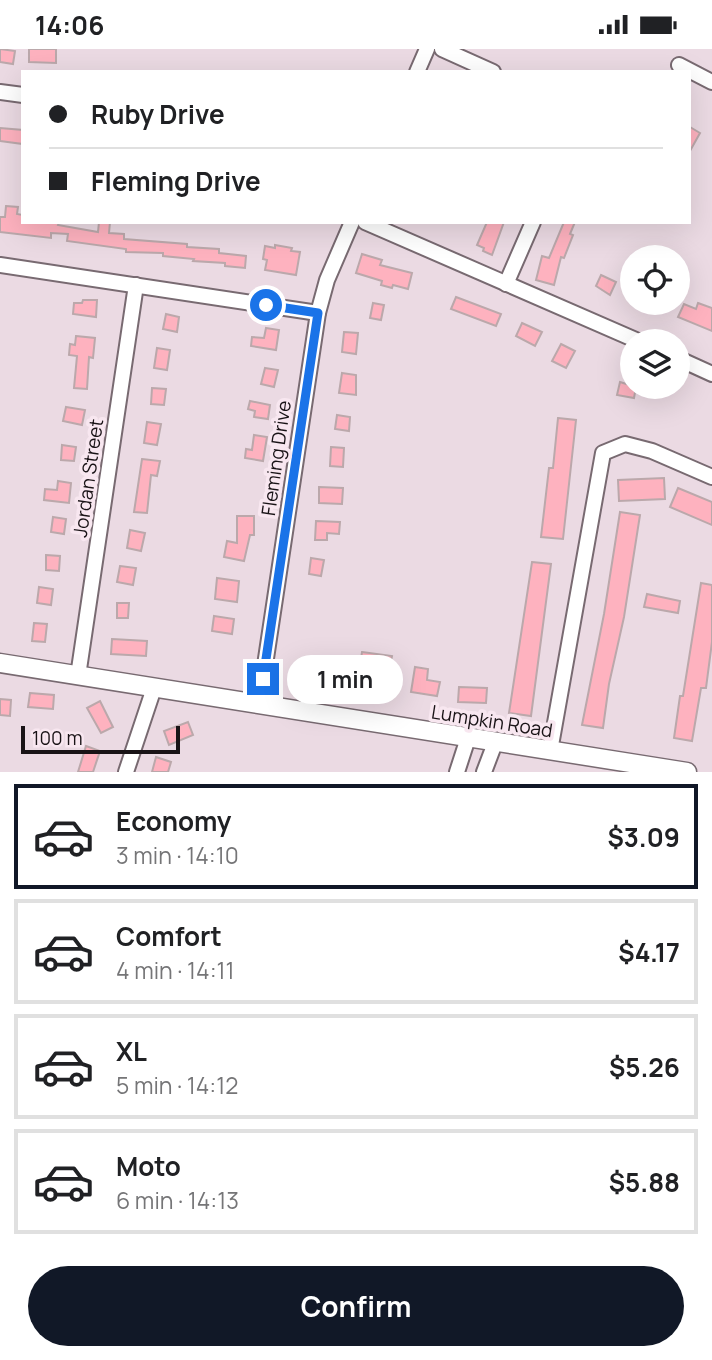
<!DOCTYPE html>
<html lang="en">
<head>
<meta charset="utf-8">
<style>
  body { margin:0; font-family:Manrope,sans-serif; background:#f2f2f2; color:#202124; height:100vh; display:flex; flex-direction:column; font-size:26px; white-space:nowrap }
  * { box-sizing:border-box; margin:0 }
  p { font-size:23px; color:#757577 }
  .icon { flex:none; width:38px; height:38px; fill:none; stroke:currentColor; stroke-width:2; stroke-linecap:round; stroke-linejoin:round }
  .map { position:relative; height:723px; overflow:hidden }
  .details { display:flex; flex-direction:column; background:#fff; flex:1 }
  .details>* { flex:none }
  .banner { position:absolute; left:21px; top:21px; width:670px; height:154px; border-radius:0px; box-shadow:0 7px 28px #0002; display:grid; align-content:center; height:154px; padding:0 28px; background:#fff }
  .buttons { position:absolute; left:620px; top:196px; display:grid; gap:14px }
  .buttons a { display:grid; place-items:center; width:70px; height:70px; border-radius:50%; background:#fff; box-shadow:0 7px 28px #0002; font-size:35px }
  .scale { position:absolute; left:21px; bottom:18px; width:159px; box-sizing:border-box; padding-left:7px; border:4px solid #191316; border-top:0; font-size:19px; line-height:24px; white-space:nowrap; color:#191316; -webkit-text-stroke:5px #f8e7f0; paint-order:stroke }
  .end { position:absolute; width:32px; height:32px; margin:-16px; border:9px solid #1a73e8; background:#fff; box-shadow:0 0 0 4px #fff }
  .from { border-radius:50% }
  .bubble { position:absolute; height:49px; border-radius:24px; background:#fff; box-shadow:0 7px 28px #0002; font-size:23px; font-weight:700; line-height:49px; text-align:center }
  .banner b { display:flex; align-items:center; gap:24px; height:66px; font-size:26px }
  .banner b+b { border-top:2px solid #e0e0e0 }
  .banner i { width:18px; height:18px; background:#202124 }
  ul { padding:12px 0 0; list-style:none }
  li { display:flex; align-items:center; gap:21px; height:105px; margin:0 14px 10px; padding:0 14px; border:4px solid #e0e0e0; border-radius:0px }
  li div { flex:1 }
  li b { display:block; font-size:26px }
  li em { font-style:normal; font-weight:700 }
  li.selected { border-color:#111827 }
  li>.icon { width:63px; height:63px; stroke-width:1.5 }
  .primary-button { display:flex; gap:14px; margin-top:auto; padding:14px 28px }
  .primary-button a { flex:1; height:80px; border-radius:42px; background:#111827; color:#fff; font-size:28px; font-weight:700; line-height:80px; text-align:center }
  .status { display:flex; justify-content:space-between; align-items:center; height:49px; padding:0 35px; background:#fff; direction:ltr }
  .status svg { height:19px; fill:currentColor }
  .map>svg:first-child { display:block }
  .building { fill:#feb2bf; stroke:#bba8ab; stroke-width:2 }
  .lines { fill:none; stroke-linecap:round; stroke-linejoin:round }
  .minor-casing { stroke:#786a71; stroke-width:18 }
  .major-casing { stroke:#786a71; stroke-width:21 }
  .minor { stroke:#fff; stroke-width:14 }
  .major { stroke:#fff; stroke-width:18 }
  .route { stroke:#1a73e8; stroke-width:9 }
  .labels { text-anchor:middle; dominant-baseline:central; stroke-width:7; stroke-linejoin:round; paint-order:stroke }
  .street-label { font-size:19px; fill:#191316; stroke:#f8e7f0 }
</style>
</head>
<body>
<div class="status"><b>14:06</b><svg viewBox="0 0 49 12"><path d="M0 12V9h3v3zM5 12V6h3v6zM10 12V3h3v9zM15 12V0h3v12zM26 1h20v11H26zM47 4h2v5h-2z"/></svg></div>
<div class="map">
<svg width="712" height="723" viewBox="0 0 712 723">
  <rect width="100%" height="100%" fill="#ebdae3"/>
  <g class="building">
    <path d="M0,0L15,2L13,15L0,13Z"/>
    <path d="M29,0H56V14L29,13Z"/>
    <path d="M690,78L700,84L690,102Z"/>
    <path d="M0,79L23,81V95L0,92Z"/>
    <path d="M6,157L18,158L17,165L23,166V173H59L58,176L98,183L99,173H110L109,184L124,185V190L187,195V198L219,200V204L246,207L245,219L225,217V214L193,212L194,210L163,207V204L126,203V200L67,192L68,185L51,184V189L0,183V168H5Z"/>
    <path d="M487,173H504L492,206L483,202L484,199L477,196Z"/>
    <path d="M564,173H575L570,185L573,186L564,209L561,208L554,236L536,231L542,207L549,209Z"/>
    <path d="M275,196L292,199L291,202L300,203L296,226L265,221L267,211L263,210L265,197L275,199Z"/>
    <path d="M362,205L382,211L380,216L412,224L408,240L393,236L392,239L381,236L382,232L356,224Z"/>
    <path d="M601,226L616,233L610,246L596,237Z"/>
    <path d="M456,248L501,265L496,277L451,260Z"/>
    <path d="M83,251H97L96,268L73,265L74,254H82Z"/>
    <path d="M373,254L384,256L381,271L370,269Z"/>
    <path d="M698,254L712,259V282L678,268L684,255L696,260Z"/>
    <path d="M166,265L179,268L177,283L163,280Z"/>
    <path d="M522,274L542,283L535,297L516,287Z"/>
    <path d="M266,279L279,281L276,301L251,297L252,288L264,289Z"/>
    <path d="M344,283L358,284L356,305L342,303Z"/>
    <path d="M76,287L95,289L93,309L89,308L87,340L74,339L77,307L69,306L70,295L75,296Z"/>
    <path d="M561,295L575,302L566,319L552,312Z"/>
    <path d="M157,299L170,301L167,321L154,319Z"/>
    <path d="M265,319L278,321L274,338L261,335Z"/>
    <path d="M342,324L356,326V346L339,344Z"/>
    <path d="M620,333L636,338L634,349L617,346Z"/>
    <path d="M152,339L166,340L164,356L151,355Z"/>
    <path d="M250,352L270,356L268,370L254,368L255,362L248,360Z"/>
    <path d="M66,358L85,361L82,376L63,372Z"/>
    <path d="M337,366L350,368L349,382L335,380Z"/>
    <path d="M558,369L576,371L563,490L541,488L549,419H553Z"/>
    <path d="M147,373L161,375L157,396L144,394Z"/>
    <path d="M254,386L267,388L263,412L245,409L246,400L252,401Z"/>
    <path d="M62,396L76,398L74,412L61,411Z"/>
    <path d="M331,398L344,399L343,418L330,417Z"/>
    <path d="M142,410L160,412L157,427L151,426L147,464L134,463Z"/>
    <path d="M664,429L665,450L619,452L618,431Z"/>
    <path d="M58,432L71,434L69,454L44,451L45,440L57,441Z"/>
    <path d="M319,438L343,439L342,455L319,454Z"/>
    <path d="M678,439L712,453V476L670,458Z"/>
    <path d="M620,463L640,466L624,568L609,635L603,679L582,676L604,565Z"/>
    <path d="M237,467H254V486H250L244,512L224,508L227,492L237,494Z"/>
    <path d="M53,468L66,470L64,485L51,483Z"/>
    <path d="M316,472L340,473L339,485L327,484V491H315Z"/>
    <path d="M130,481L145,484L141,502L127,499Z"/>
    <path d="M46,506L60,507L59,522L46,521Z"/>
    <path d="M311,509L324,511L321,527L309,525Z"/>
    <path d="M532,513L551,515L531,667L509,664Z"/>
    <path d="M120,517L136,519L133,536L117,533Z"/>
    <path d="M217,529L239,532L237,553L215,550Z"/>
    <path d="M701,534L712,536V593L706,639H701L692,692L674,689L680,647H683Z"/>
    <path d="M39,538L53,540L51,556L37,554Z"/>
    <path d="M647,545L680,552L678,564L644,558Z"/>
    <path d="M117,554H129L128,569H117Z"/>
    <path d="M214,567L234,570L232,585L212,582Z"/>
    <path d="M34,574L47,575L45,593L32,592Z"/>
    <path d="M112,590L147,592L146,607L111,605Z"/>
    <path d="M362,603L392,607L390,617L394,618L392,634L378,632V637L357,635Z"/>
    <path d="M320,612L338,615L336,626L319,624Z"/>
    <path d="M298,615L310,616L308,637L296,636Z"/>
    <path d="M415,618L428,620L427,631L440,633L437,647L411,643Z"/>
    <path d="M459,638L487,639L486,654L458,653Z"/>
    <path d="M30,644L54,646L53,660L28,658Z"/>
    <path d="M0,650L11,651L10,667L0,666Z"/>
    <path d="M100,652L113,678L101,684L87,659Z"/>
    <path d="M188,673L193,686L169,696L164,682Z"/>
    <path d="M86,697L100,702L93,723H78Z"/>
    <path d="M156,708L171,713L168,723H152Z"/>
  </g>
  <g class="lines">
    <g class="minor-casing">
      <g id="minor">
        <path d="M442,0L493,23"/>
        <path d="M679,16L712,33"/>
        <path d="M417,23L427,0"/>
        <path d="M0,43L23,46"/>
        <path d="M365,173L638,292"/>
        <path d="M0,216L318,264"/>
        <path d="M506,235L533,173"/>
        <path d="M677,309L712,325"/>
        <path d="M78,627L136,236"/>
        <path d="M259,656L318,264L327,231L352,173"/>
        <path d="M550,702L603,404L625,395L652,402L712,428"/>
        <path d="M126,723L154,639"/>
        <path d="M457,723L468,689"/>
        <path d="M484,723L495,694"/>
      </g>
    </g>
    <g class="major-casing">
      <path id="major" d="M0,614L687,723"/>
    </g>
    <use href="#minor" class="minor"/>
    <use href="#major" class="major"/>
  </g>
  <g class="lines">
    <path class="route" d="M263,630L318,264L266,256"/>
  </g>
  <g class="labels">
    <g class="street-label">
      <text transform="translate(276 409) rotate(-82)">Fleming Drive</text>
      <text transform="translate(88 429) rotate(-82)">Jordan Street</text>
      <text transform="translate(492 672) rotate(9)">Lumpkin Road</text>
    </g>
  </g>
</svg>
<div class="buttons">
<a><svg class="icon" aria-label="locate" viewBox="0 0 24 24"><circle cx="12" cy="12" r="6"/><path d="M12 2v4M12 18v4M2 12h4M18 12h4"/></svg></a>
<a><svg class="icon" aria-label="layers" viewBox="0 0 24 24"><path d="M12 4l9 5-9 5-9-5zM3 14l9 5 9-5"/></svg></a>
</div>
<div class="scale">100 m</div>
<i class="end from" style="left:266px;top:256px"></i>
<i class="end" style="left:263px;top:630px"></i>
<div class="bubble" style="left:287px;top:606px;width:116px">1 min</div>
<div class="banner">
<b><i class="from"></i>Ruby Drive</b>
<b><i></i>Fleming Drive</b>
</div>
</div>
<section class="details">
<ul>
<li class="selected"><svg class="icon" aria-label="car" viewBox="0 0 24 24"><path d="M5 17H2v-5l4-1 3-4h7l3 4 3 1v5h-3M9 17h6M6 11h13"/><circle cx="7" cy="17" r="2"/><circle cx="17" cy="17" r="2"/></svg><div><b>Economy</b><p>3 min · 14:10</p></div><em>$3.09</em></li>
<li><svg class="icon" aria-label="car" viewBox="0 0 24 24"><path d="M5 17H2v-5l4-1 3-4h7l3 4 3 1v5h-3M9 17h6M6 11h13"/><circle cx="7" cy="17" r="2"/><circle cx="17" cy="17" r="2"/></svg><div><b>Comfort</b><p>4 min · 14:11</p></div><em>$4.17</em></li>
<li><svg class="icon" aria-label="car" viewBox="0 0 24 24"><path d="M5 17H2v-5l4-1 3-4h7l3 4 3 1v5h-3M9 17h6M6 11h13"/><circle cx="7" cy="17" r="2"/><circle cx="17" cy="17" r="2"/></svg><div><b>XL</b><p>5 min · 14:12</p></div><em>$5.26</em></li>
<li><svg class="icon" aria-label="car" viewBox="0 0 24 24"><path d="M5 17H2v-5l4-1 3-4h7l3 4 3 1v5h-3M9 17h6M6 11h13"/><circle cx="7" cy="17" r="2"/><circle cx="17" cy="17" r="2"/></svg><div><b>Moto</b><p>6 min · 14:13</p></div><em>$5.88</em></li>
</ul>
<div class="primary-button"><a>Confirm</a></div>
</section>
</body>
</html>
